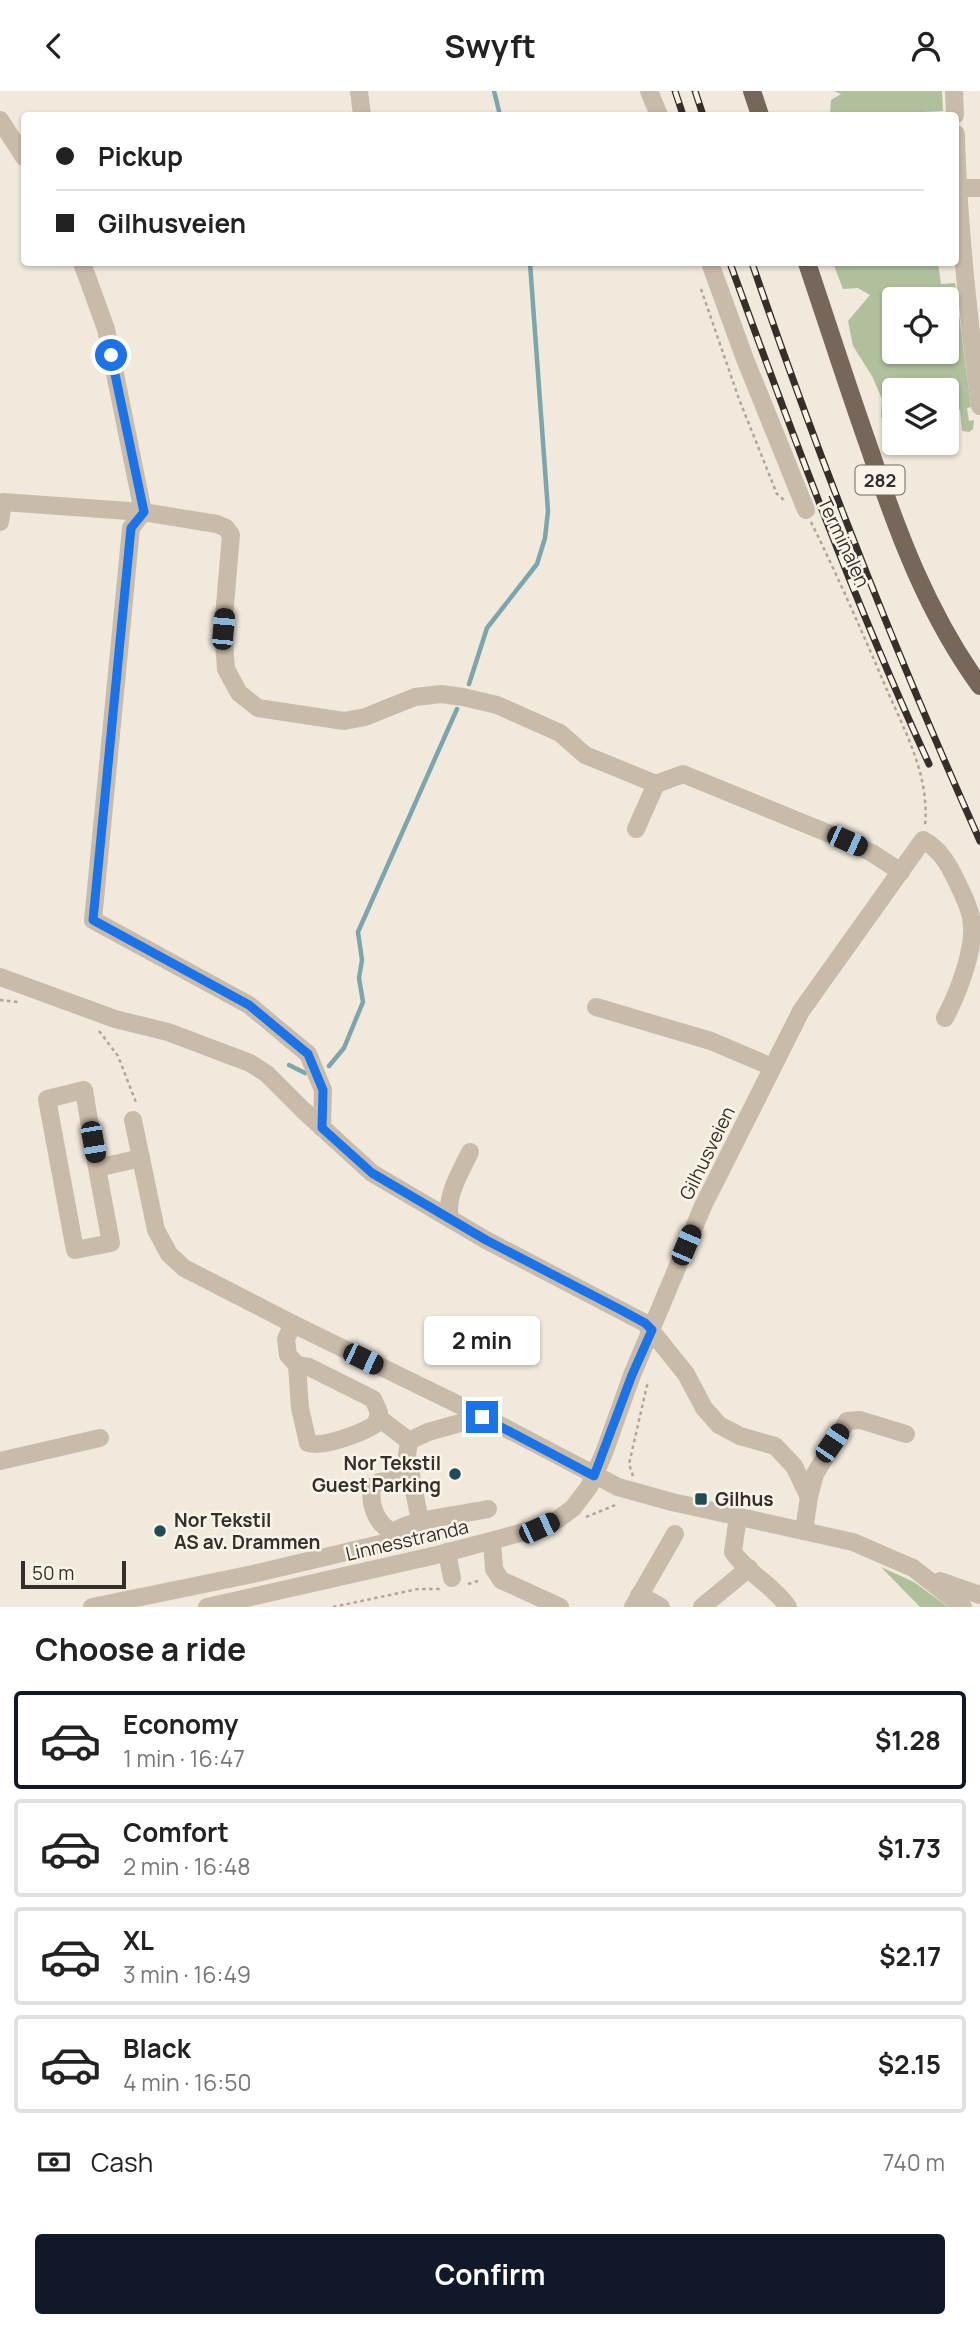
<!DOCTYPE html>
<html lang="en">
<head>
<meta charset="utf-8">
<style>
  body { margin:0; font-family:Manrope,sans-serif; background:#f6f6f6; color:#222; height:100vh; display:flex; flex-direction:column; font-size:26px; white-space:nowrap }
  * { box-sizing:border-box; margin:0 }
  p { font-size:23px; color:#767676 }
  .icon { flex:none; width:38px; height:38px; fill:none; stroke:currentColor; stroke-width:2; stroke-linecap:round; stroke-linejoin:round }
  .map { position:relative; height:1516px; overflow:hidden }
  .sheet { display:flex; flex-direction:column; background:#fff; flex:1 }
  .sheet>* { flex:none }
  .banner { position:absolute; left:21px; top:21px; width:938px; height:154px; border-radius:7px; box-shadow:0 2px 5px #0004; display:grid; align-content:center; height:154px; padding:0 35px; background:#fff }
  .tools { position:absolute; left:882px; top:196px; display:grid; gap:14px }
  .tools a { display:grid; place-items:center; width:77px; height:77px; border-radius:7px; background:#fff; box-shadow:0 2px 5px #0004; font-size:35px }
  .scale { position:absolute; left:21px; bottom:18px; width:105px; box-sizing:border-box; padding-left:7px; border:4px solid #362e28; border-top:0; font-size:19px; line-height:24px; white-space:nowrap; color:#362e28; -webkit-text-stroke:5px #f9f3e8; paint-order:stroke }
  .end { position:absolute; width:32px; height:32px; margin:-16px; border:9px solid #1a73e8; background:#fff; box-shadow:0 0 0 4px #fff }
  .from { border-radius:50% }
  .bubble { position:absolute; height:49px; border-radius:7px; background:#fff; box-shadow:0 2px 5px #0004; font-size:23px; font-weight:700; line-height:49px; text-align:center }
  .car { position:absolute; width:21px; height:42px; margin:-21px -10px; border-radius:9px; box-shadow:0 0 5px 2px #0007; background:linear-gradient(#222 24%,#8ab4d8 0 40%,#222 0 76%,#8ab4d8 0 86%,#222 0) }
  .banner b { display:flex; align-items:center; gap:24px; height:66px; font-size:26px }
  .banner b+b { border-top:2px solid #e0e0e0 }
  .banner i { width:18px; height:18px; background:#222 }
  ul { padding:0; list-style:none }
  li { display:flex; align-items:center; gap:21px; height:98px; margin:0 14px 10px; padding:0 21px; border:4px solid #e0e0e0; border-radius:7px }
  li div { flex:1 }
  li b { display:block; font-size:26px }
  li em { font-style:normal; font-weight:700 }
  li.selected { border-color:#111827 }
  li>.icon { width:63px; height:63px; stroke-width:1.5 }
  h2 { padding:0 35px; font-size:32px; line-height:84px }
  .pay { display:flex; align-items:center; gap:18px; height:77px; padding:0 35px; font-size:26px }
  .pay p { margin-inline-start:auto }
  .cta { display:flex; gap:14px; margin-top:auto; padding:14px 35px }
  .cta a { flex:1; height:80px; border-radius:7px; background:#111827; color:#fff; font-size:28px; font-weight:700; line-height:80px; text-align:center }
  header { display:flex; justify-content:space-between; align-items:center; height:91px; padding:0 35px; background:#fff; font-size:32px; font-weight:700 }
  .map>svg:first-child { display:block }
  .green { fill:#b0c09d; fill-rule:evenodd }
  .lines { fill:none; stroke-linecap:round; stroke-linejoin:round }
  .stream { stroke:#7ca6ad; stroke-width:4.5 }
  .path { stroke:#b4a593; stroke-width:2.5; stroke-dasharray:3.5 3.5; stroke-linecap:butt }
  .minor { stroke:#c9bba9; stroke-width:18 }
  .major { stroke:#77675a; stroke-width:18 }
  .rail-casing { stroke:#362e28; stroke-width:7 }
  .rail { stroke:#f9f3e8; stroke-width:4.5; stroke-dasharray:13; stroke-linecap:butt }
  .route { stroke:#1a73e8; stroke-width:9 }
  .poi-dot { fill:#1f4c56; stroke:#f9f3e8; stroke-width:2.5 }
  .labels { text-anchor:middle; dominant-baseline:central; stroke-width:5; stroke-linejoin:round; paint-order:stroke }
  .shield { fill:#f9f3e8; stroke:#706962; stroke-width:2 }
  .shield-label { font-size:18px; font-weight:bold; fill:#362e28 }
  .street-label { font-size:19px; fill:#362e28; stroke:#f9f3e8 }
  .poi-label { font-size:19px; font-weight:bold; fill:#362e28; stroke:#f9f3e8; text-anchor:start }
</style>
</head>
<body>
<header><svg class="icon" aria-label="back" viewBox="0 0 24 24"><path d="M15 5l-7 7 7 7"/></svg>Swyft<svg class="icon" aria-label="person" viewBox="0 0 24 24"><circle cx="12" cy="8" r="4"/><path d="M4 21q1-7 8-7t8 7"/></svg></header>
<div class="map">
<svg width="980" height="1516" viewBox="0 0 980 1516">
  <rect width="100%" height="100%" fill="#f1e9dc"/>
  <g class="green">
    <path d="M834,0H942L943,20L922,21L921,24H830L831,9L841,3Z"/>
    <path d="M833,172H938L941,193L955,192L971,316L967,317L969,330L974,329L973,338L969,341L962,340L960,319L950,316L947,318V299H894V340L881,326L882,308L872,285L853,255L848,230L870,204L858,197L843,198ZM894,208H947V261H894Z"/>
    <path d="M881,1476L914,1491L948,1516H920Z"/>
  </g>
  <g class="lines">
    <g class="stream">
      <path d="M494,0L500,24"/>
      <path d="M469,593L487,537L537,473L545,447L548,420L530,172"/>
      <path d="M289,974L305,982"/>
      <path d="M329,975L344,957L363,911L359,887L362,869L358,841L457,618"/>
    </g>
    <g class="path">
      <path d="M701,198L739,308L777,403L784,409"/>
      <path d="M811,431C837,484 861,538 884,592C903,637 930,683 925,734"/>
      <path d="M0,909L18,911"/>
      <path d="M99,940L118,965L137,1014"/>
      <path d="M633,1385L629,1373L648,1290"/>
      <path d="M586,1426L618,1413"/>
      <path d="M468,1493L481,1489"/>
      <path d="M333,1516L418,1498H441"/>
    </g>
    <g class="minor">
      <path d="M359,0L362,24"/>
      <path d="M649,0L659,24"/>
      <path d="M954,0L955,24"/>
      <path d="M0,29L24,66"/>
      <path d="M956,43C958,134 968,224 980,315"/>
      <path d="M957,97H980"/>
      <path d="M82,172L106,238L143,421L131,437L93,829L249,914L308,963L323,999L322,1037"/>
      <path d="M710,172L745,268L806,419"/>
      <path d="M0,431L3,411L143,421L217,433L226,437L231,444L223,538L226,578L239,602L258,617L344,630L365,626L415,606L441,603L463,606L497,614L560,642L585,664L656,693"/>
      <path d="M636,738L656,693L683,683L847,750L872,762L901,781"/>
      <path d="M0,886L115,928L168,941L250,972L267,983L303,1019L372,1082L486,1149L645,1232L686,1283L704,1317L719,1334L740,1345L775,1355L794,1375L809,1406"/>
      <path d="M596,916L711,950L772,976"/>
      <path d="M133,1029L156,1139L169,1163L184,1177L293,1233L490,1329L618,1396L672,1411L853,1451L913,1477L963,1516"/>
      <path d="M97,1077L84,999L47,1008L75,1159L111,1152L97,1077L141,1067"/>
      <path d="M450,1128C445,1105 460,1082 470,1061"/>
      <path d="M293,1233L286,1248L288,1264L297,1274L309,1276L373,1308L379,1321L376,1333C362,1342 323,1357 308,1352L300,1317L297,1274"/>
      <path d="M379,1327L409,1350"/>
      <path d="M0,1370L100,1347"/>
      <path d="M738,1425L733,1461C747,1482 773,1494 788,1516"/>
      <path d="M420,1430L407,1364L409,1350L428,1341L482,1326"/>
      <path d="M804,1440L809,1406L815,1383L847,1330L860,1329L906,1343"/>
      <path d="M394,1441C410,1428 466,1423 488,1418"/>
      <path d="M394,1441C377,1435 369,1414 372,1396L379,1391L411,1385"/>
      <path d="M492,1450L494,1478L501,1489L560,1516"/>
      <path d="M447,1461L452,1487"/>
      <path d="M940,1490L980,1504"/>
      <path d="M639,1504L661,1516"/>
      <path d="M92,1516L253,1483L393,1450L394,1441"/>
      <path d="M207,1516L441,1463L539,1437L557,1429L573,1417L589,1396L604,1362L632,1284L703,1115L801,920L923,749C940,758 949,774 957,791C962,802 969,814 971,827C977,855 958,902 945,927"/>
      <path d="M633,1516L675,1443"/>
      <path d="M702,1516L749,1477"/>
    </g>
    <g class="major">
      <path d="M752,0L760,24"/>
      <path d="M807,172C828,234 848,297 870,359C898,443 928,523 980,595"/>
    </g>
    <g class="rail-casing">
      <g id="rail">
        <path d="M675,0L683,24"/>
        <path d="M695,0L703,24"/>
        <path d="M730,172C791,340 854,510 929,673"/>
        <path d="M752,172C819,368 895,561 980,750"/>
      </g>
    </g>
    <use href="#rail" class="rail"/>
  </g>
  <g class="lines">
    <path class="route" d="M111,264L144,421L131,437L93,829L249,914L308,963L323,999L322,1037L372,1082L486,1149L621,1219L645,1232L652,1239L632,1284L594,1385L482,1326"/>
  </g>
  <g class="poi-dot">
    <circle cx="455" cy="1383" r="7"/>
    <rect x="694" y="1401" width="14" height="14" rx="3.5"/>
    <circle cx="160" cy="1440" r="7"/>
  </g>
  <g class="labels">
    <rect class="shield" x="855.5" y="374.5" width="49" height="29" rx="5"/>
    <g class="shield-label">
      <text x="880" y="389">282</text>
    </g>
    <g class="street-label">
      <text transform="translate(844 451) rotate(65)">Terminalen</text>
      <text transform="translate(707 1062) rotate(-64)">Gilhusveien</text>
      <text transform="translate(407 1449) rotate(-13)">Linnesstranda</text>
    </g>
    <g class="poi-label">
      <text x="441" y="1372" text-anchor="end">Nor Tekstil<tspan x="441" dy="22">Guest Parking</tspan></text>
      <text x="715" y="1408">Gilhus</text>
      <text x="174" y="1429">Nor Tekstil<tspan x="174" dy="22">AS av. Drammen</tspan></text>
    </g>
  </g>
</svg>
<div class="tools">
<a><svg class="icon" aria-label="locate" viewBox="0 0 24 24"><circle cx="12" cy="12" r="6"/><path d="M12 2v4M12 18v4M2 12h4M18 12h4"/></svg></a>
<a><svg class="icon" aria-label="layers" viewBox="0 0 24 24"><path d="M12 4l9 5-9 5-9-5zM3 14l9 5 9-5"/></svg></a>
</div>
<div class="scale">50 m</div>
<i class="end from" style="left:111px;top:264px"></i>
<i class="end" style="left:482px;top:1326px"></i>
<div class="bubble" style="left:424px;top:1225px;width:116px">2 min</div>
<i class="car" style="left:223px;top:538px;rotate:5deg"></i>
<i class="car" style="left:847px;top:750px;rotate:114deg"></i>
<i class="car" style="left:93px;top:1051px;rotate:170deg"></i>
<i class="car" style="left:686px;top:1154px;rotate:23deg"></i>
<i class="car" style="left:363px;top:1268px;rotate:116deg"></i>
<i class="car" style="left:832px;top:1352px;rotate:34deg"></i>
<i class="car" style="left:539px;top:1437px;rotate:65deg"></i>
<div class="banner">
<b><i class="from"></i>Pickup</b>
<b><i></i>Gilhusveien</b>
</div>
</div>
<section class="sheet">
<h2>Choose a ride</h2>
<ul>
<li class="selected"><svg class="icon" aria-label="car" viewBox="0 0 24 24"><path d="M5 17H2v-5l4-1 3-4h7l3 4 3 1v5h-3M9 17h6M6 11h13"/><circle cx="7" cy="17" r="2"/><circle cx="17" cy="17" r="2"/></svg><div><b>Economy</b><p>1 min · 16:47</p></div><em>$1.28</em></li>
<li><svg class="icon" aria-label="car" viewBox="0 0 24 24"><path d="M5 17H2v-5l4-1 3-4h7l3 4 3 1v5h-3M9 17h6M6 11h13"/><circle cx="7" cy="17" r="2"/><circle cx="17" cy="17" r="2"/></svg><div><b>Comfort</b><p>2 min · 16:48</p></div><em>$1.73</em></li>
<li><svg class="icon" aria-label="car" viewBox="0 0 24 24"><path d="M5 17H2v-5l4-1 3-4h7l3 4 3 1v5h-3M9 17h6M6 11h13"/><circle cx="7" cy="17" r="2"/><circle cx="17" cy="17" r="2"/></svg><div><b>XL</b><p>3 min · 16:49</p></div><em>$2.17</em></li>
<li><svg class="icon" aria-label="car" viewBox="0 0 24 24"><path d="M5 17H2v-5l4-1 3-4h7l3 4 3 1v5h-3M9 17h6M6 11h13"/><circle cx="7" cy="17" r="2"/><circle cx="17" cy="17" r="2"/></svg><div><b>Black</b><p>4 min · 16:50</p></div><em>$2.15</em></li>
</ul>
<div class="pay"><svg class="icon" aria-label="cash" viewBox="0 0 24 24"><path d="M3 7h18v10H3z"/><circle cx="12" cy="12" r="2"/></svg>Cash<p>740 m</p></div>
<div class="cta"><a>Confirm</a></div>
</section>
</body>
</html>
